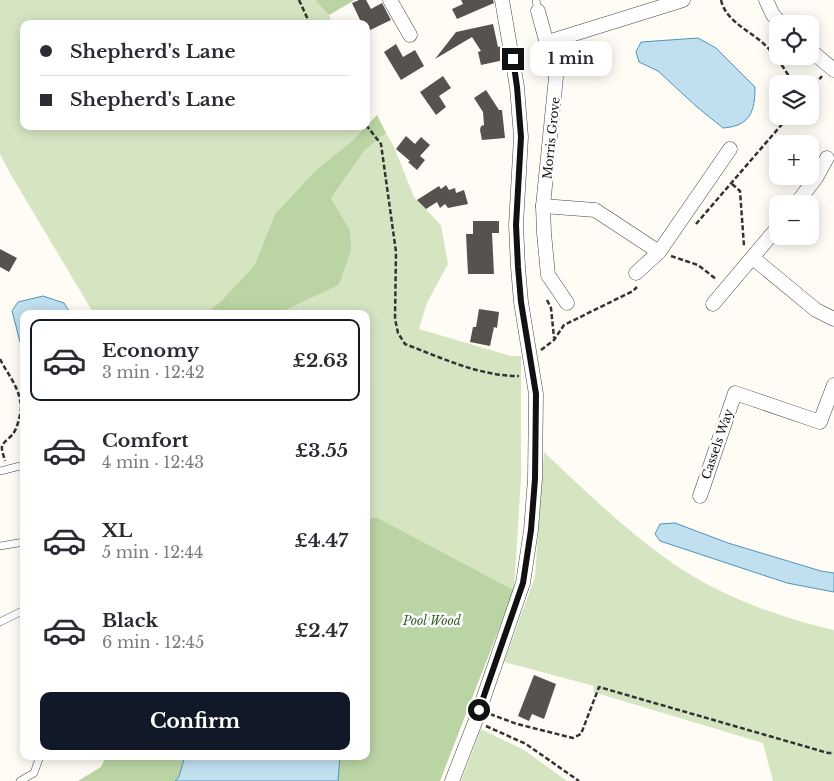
<!DOCTYPE html>
<html lang="en">
<head>
<meta charset="utf-8">
<style>
  body { margin:0; font-family:"Libre Baskerville",serif; background:#f2f2f3; color:#2b2b33; height:100vh; display:flex; flex-direction:column; font-size:19px; white-space:nowrap }
  * { box-sizing:border-box; margin:0 }
  p { font-size:16px; color:#7c7c81 }
  .icon { flex:none; width:28px; height:28px; fill:none; stroke:currentColor; stroke-width:2; stroke-linecap:round; stroke-linejoin:round }
  .map { position:relative; flex:1; overflow:hidden }
  .details { position:absolute; left:20px; top:310px; width:350px; height:450px; display:flex; flex-direction:column; background:#fff; border-radius:10px; box-shadow:0 2px 12px #0003 }
  .details>* { flex:none }
  .hud { position:absolute; left:20px; top:20px; width:350px; height:110px; border-radius:10px; box-shadow:0 2px 12px #0003; display:grid; align-content:center; height:110px; padding:0 20px; background:#fff }
  .controls { position:absolute; left:769px; top:15px; display:grid; gap:10px }
  .controls a { display:grid; place-items:center; width:50px; height:50px; border-radius:10px; background:#fff; box-shadow:0 2px 12px #0003; font-size:25px }
  .end { position:absolute; width:22px; height:22px; margin:-11px; border:6px solid #111; background:#fff; box-shadow:0 0 0 2px #fff }
  .from { border-radius:50% }
  .bubble { position:absolute; height:35px; border-radius:10px; background:#fff; box-shadow:0 2px 12px #0003; font-size:16px; font-weight:700; line-height:35px; text-align:center }
  .hud b { display:flex; align-items:center; gap:18px; height:48px; font-size:19px }
  .hud b+b { border-top:1px solid #e1e1e2 }
  .hud i { width:12px; height:12px; background:#2b2b33 }
  ul { padding:9px 0 0; list-style:none }
  li { display:flex; align-items:center; gap:15px; height:82px; margin:0 10px 8px; padding:0 10px; border:2px solid transparent; border-radius:10px }
  li div { flex:1 }
  li b { display:block; font-size:19px }
  li em { font-style:normal; font-weight:700 }
  li.on { border-color:#111827 }
  li>.icon { width:45px; height:45px; stroke-width:1.5 }
  .action { display:flex; gap:10px; margin-top:auto; padding:10px 20px }
  .action a { flex:1; height:58px; border-radius:10px; background:#111827; color:#fff; font-size:20px; font-weight:700; line-height:58px; text-align:center }
  .map>svg:first-child { display:block }
  .green { fill:#d5e5c2 }
  .forest { fill:#bad4a3 }
  .water { fill:#c0dfef; stroke:#5094bd }
  .building { fill:#58524e }
  .lines { fill:none; stroke-linecap:round; stroke-linejoin:round }
  .lane-casing { stroke:#444; stroke-width:8 }
  .street-casing { stroke:#444; stroke-width:15 }
  .path { stroke:#333; stroke-width:2.5; stroke-dasharray:5 2.5; stroke-linecap:butt }
  .lane { stroke:#fff; stroke-width:7 }
  .street { stroke:#fff; stroke-width:14 }
  .route { stroke:#111; stroke-width:6 }
  .labels { text-anchor:middle; dominant-baseline:central; stroke-width:5; stroke-linejoin:round; paint-order:stroke }
  .street-label { font-size:12px; fill:#111; stroke:#fff }
  .park-label { font-size:12px; font-style:italic; fill:#356128; stroke:#fff }
</style>
</head>
<body>
<div class="map">
<svg width="834" height="781" viewBox="0 0 834 781">
  <rect width="100%" height="100%" fill="#fefcf5"/>
  <g class="green">
    <path d="M0,0H315L329,15L332,24H24V126H366L352,141L317,169L275,214L254,266L221,301L205,314H94L11,175L0,154Z"/>
    <path d="M386,133L394,147L414,197L441,225L448,264L427,303L419,329L511,356H521V478L514,590L378,518H366V314H277L339,285L350,230L331,198L365,150Z"/>
    <path d="M544,452C583,489 621,526 664,557C712,593 776,617 834,630V781H773L763,743L593,692L594,686L504,662L535,577Z"/>
    <path d="M481,729L524,750L567,781H461Z"/>
  </g>
  <g class="forest">
    <path d="M315,0H355L329,15Z"/>
    <path d="M377,115L386,133L365,150L331,198L350,230L351,250L339,285L277,314H205L221,301L254,266L275,214L317,169L352,141Z"/>
    <path d="M366,518H378L514,590L440,781H338L340,756H366Z"/>
    <path d="M106,756H185L179,777L175,781H78L101,767Z"/>
  </g>
  <g class="water">
    <path d="M698,38L716,48L755,87C755,112 750,126 723,128L697,107L658,71L639,62L636,52L641,42Z"/>
    <path d="M43,296L64,303L71,314H24V357L12,311L18,302Z"/>
    <path d="M675,523L728,543L821,571L834,573V592L787,583L660,541L655,534L660,524Z"/>
    <path d="M185,756H340L338,781H175L179,777Z"/>
  </g>
  <g class="building">
    <path d="M359,0H366L371,9L382,3L391,20L366,32V24H362L352,3Z"/>
    <path d="M461,0H493L494,3L457,19L452,9L463,4Z"/>
    <path d="M493,24L498,47L501,46L504,60L481,65L478,52L481,51L472,37L435,59L456,32Z"/>
    <path d="M396,44L403,57L415,50L424,66L401,80L384,52Z"/>
    <path d="M443,76L451,88L439,96L446,107L436,115L420,92Z"/>
    <path d="M486,90L499,110H502L505,138L482,140L480,130L481,126L484,125L483,112L474,98Z"/>
    <path d="M406,136L415,144L421,137L430,145L420,156L425,160L417,170L408,162L410,161L396,149Z"/>
    <path d="M446,185L449,190L455,188L456,193L464,190L468,204L448,208L445,204L440,208L437,202L426,209L417,200L439,186L441,189Z"/>
    <path d="M473,221H499V233H492L494,274H468L466,234H473Z"/>
    <path d="M0,249L17,258L9,272L0,267Z"/>
    <path d="M479,309L499,312L497,328L494,327L490,346L470,342L473,327H476Z"/>
    <path d="M534,675L556,684L544,719L532,714L529,721L518,716Z"/>
  </g>
  <g class="lines">
    <g class="lane-casing">
      <g id="lane">
        <path d="M536,0L538,11"/>
        <path d="M0,471L24,465"/>
        <path d="M0,546L24,542"/>
        <path d="M0,622L24,610"/>
        <path d="M20,781L34,773L40,756"/>
      </g>
    </g>
    <g class="street-casing">
      <g id="street">
        <path d="M390,0L410,35"/>
        <path d="M766,0L773,15L782,24"/>
        <path d="M538,11L556,77L543,206L544,233L548,275L567,303"/>
        <path d="M548,42L683,0"/>
        <path d="M810,50L834,70"/>
        <path d="M796,204L816,178L827,158"/>
        <path d="M543,206L595,210L659,252"/>
        <path d="M753,258L816,310L834,319"/>
        <path d="M636,273L659,252L730,149"/>
        <path d="M713,304L778,227"/>
        <path d="M700,496L735,393L820,422L834,385"/>
        <path d="M452,781L477,717L523,583L531,530L535,479L536,394L521,302L518,267L516,225L521,137L517,87L502,0"/>
      </g>
    </g>
    <g class="path">
      <path d="M299,0L310,24"/>
      <path d="M721,0C726,23 754,32 769,49C779,59 786,72 794,84"/>
      <path d="M801,84L817,80"/>
      <path d="M810,91L822,76"/>
      <path d="M366,125L381,144L396,252L395,319L398,333L405,344C442,358 479,376 519,376"/>
      <path d="M732,184L740,191L744,246"/>
      <path d="M696,224L789,116"/>
      <path d="M671,256L698,265L716,279"/>
      <path d="M547,300L551,308L554,338"/>
      <path d="M541,350L554,340L564,325L633,291L637,287"/>
      <path d="M0,359C8,375 21,389 21,409C20,416 17,430 12,435C0,447 0,443 5,461"/>
      <path d="M490,714L517,724L573,738L581,734L599,687L828,753H834"/>
      <path d="M486,726L526,744L579,781"/>
    </g>
    <use href="#lane" class="lane"/>
    <use href="#street" class="street"/>
  </g>
  <g class="lines">
    <path class="route" d="M479,710L523,583L531,530L535,479L536,394L521,302L518,267L516,225L521,137L517,87L513,59"/>
  </g>
  <g class="labels">
    <g class="street-label">
      <text transform="translate(551 138) rotate(-84)">Morris Grove</text>
      <text transform="translate(717 444) rotate(-71)">Cassels Way</text>
    </g>
    <g class="park-label">
      <text x="432" y="620">Pool Wood</text>
    </g>
  </g>
</svg>
<div class="controls">
<a><svg class="icon" aria-label="locate" viewBox="0 0 24 24"><circle cx="12" cy="12" r="6"/><path d="M12 2v4M12 18v4M2 12h4M18 12h4"/></svg></a>
<a><svg class="icon" aria-label="layers" viewBox="0 0 24 24"><path d="M12 4l9 5-9 5-9-5zM3 14l9 5 9-5"/></svg></a>
<a>+</a>
<a>−</a>
</div>
<i class="end from" style="left:479px;top:710px"></i>
<i class="end" style="left:513px;top:59px"></i>
<div class="bubble" style="left:530px;top:41px;width:82px">1 min</div>
<div class="hud">
<b><i class="from"></i>Shepherd's Lane</b>
<b><i></i>Shepherd's Lane</b>
</div>
<section class="details">
<ul>
<li class="on"><svg class="icon" aria-label="car" viewBox="0 0 24 24"><path d="M5 17H2v-5l4-1 3-4h7l3 4 3 1v5h-3M9 17h6M6 11h13"/><circle cx="7" cy="17" r="2"/><circle cx="17" cy="17" r="2"/></svg><div><b>Economy</b><p>3 min · 12:42</p></div><em>£2.63</em></li>
<li><svg class="icon" aria-label="car" viewBox="0 0 24 24"><path d="M5 17H2v-5l4-1 3-4h7l3 4 3 1v5h-3M9 17h6M6 11h13"/><circle cx="7" cy="17" r="2"/><circle cx="17" cy="17" r="2"/></svg><div><b>Comfort</b><p>4 min · 12:43</p></div><em>£3.55</em></li>
<li><svg class="icon" aria-label="car" viewBox="0 0 24 24"><path d="M5 17H2v-5l4-1 3-4h7l3 4 3 1v5h-3M9 17h6M6 11h13"/><circle cx="7" cy="17" r="2"/><circle cx="17" cy="17" r="2"/></svg><div><b>XL</b><p>5 min · 12:44</p></div><em>£4.47</em></li>
<li><svg class="icon" aria-label="car" viewBox="0 0 24 24"><path d="M5 17H2v-5l4-1 3-4h7l3 4 3 1v5h-3M9 17h6M6 11h13"/><circle cx="7" cy="17" r="2"/><circle cx="17" cy="17" r="2"/></svg><div><b>Black</b><p>6 min · 12:45</p></div><em>£2.47</em></li>
</ul>
<div class="action"><a>Confirm</a></div>
</section>
</div>
</body>
</html>
